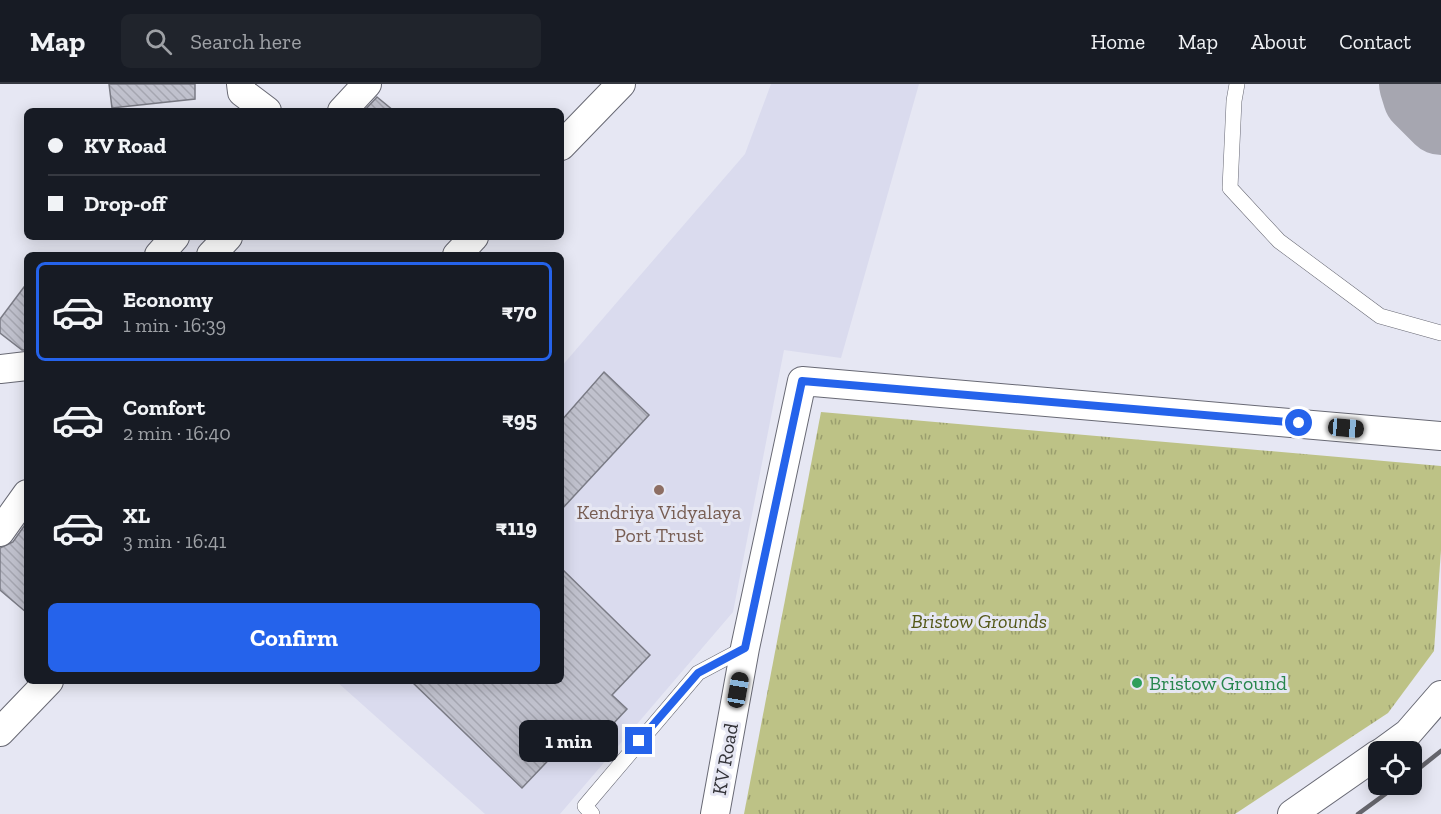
<!DOCTYPE html>
<html lang="en">
<head>
<meta charset="utf-8">
<style>
  body { margin:0; font-family:"Zilla Slab",serif; background:#20242c; color:#f1f3f6; height:100vh; display:flex; flex-direction:column; font-size:22px; white-space:nowrap }
  * { box-sizing:border-box; margin:0 }
  p { font-size:20px; color:#9ea1a6 }
  .icon { flex:none; width:33px; height:33px; fill:none; stroke:currentColor; stroke-width:2; stroke-linecap:round; stroke-linejoin:round }
  .map { position:relative; flex:1; overflow:hidden }
  .panel { position:absolute; left:24px; top:168px; width:540px; height:432px; display:flex; flex-direction:column; background:#171b24; border-radius:9px; box-shadow:0 3px 15px #0003 }
  .panel>* { flex:none }
  .hud { position:absolute; left:24px; top:24px; width:540px; height:132px; border-radius:9px; box-shadow:0 3px 15px #0003; display:grid; align-content:center; height:132px; padding:0 24px; background:#171b24 }
  .tools { position:absolute; left:1368px; top:657px; display:grid; gap:12px }
  .tools a { display:grid; place-items:center; width:54px; height:54px; border-radius:9px; background:#171b24; box-shadow:0 3px 15px #0003; font-size:30px }
  .end { position:absolute; width:27px; height:27px; margin:-14px; border:8px solid #2563eb; background:#fff; box-shadow:0 0 0 3px #fff }
  .from { border-radius:50% }
  .bubble { position:absolute; height:42px; border-radius:9px; background:#171b24; box-shadow:0 3px 15px #0003; font-size:20px; font-weight:700; line-height:42px; text-align:center }
  .car { position:absolute; width:18px; height:36px; margin:-18px -9px; border-radius:8px; box-shadow:0 0 4px 2px #0007; background:linear-gradient(#222 24%,#8ab4d8 0 40%,#222 0 76%,#8ab4d8 0 86%,#222 0) }
  .hud b { display:flex; align-items:center; gap:21px; height:57px; font-size:22px }
  .hud b+b { border-top:2px solid #363941 }
  .hud i { width:15px; height:15px; background:#f1f3f6 }
  ul { padding:10px 0 0; list-style:none }
  li { display:flex; align-items:center; gap:18px; height:99px; margin:0 12px 9px; padding:0 12px; border:3px solid transparent; border-radius:9px }
  li div { flex:1 }
  li b { display:block; font-size:22px }
  li em { font-style:normal; font-weight:700 }
  li.current { border-color:#2563eb }
  li>.icon { width:54px; height:54px; stroke-width:1.5 }
  .cta { display:flex; gap:12px; margin-top:auto; padding:12px 24px }
  .cta a { flex:1; height:69px; border-radius:9px; background:#2563eb; color:#fff; font-size:24px; font-weight:700; line-height:69px; text-align:center }
  header { display:flex; align-items:center; gap:36px; box-sizing:border-box; height:84px; padding:0 30px; background:#171b24; border-bottom:2px solid #363941 }
  header strong { font-size:28px }
  nav { display:flex; gap:33px; margin-inline-start:auto; font-size:21px }
  .search { width:420px; height:54px; background:#20242c; display:flex; align-items:center; gap:15px; box-sizing:border-box; padding:0 21px; border-radius:9px; color:#9ea1a6; font-size:22px }
  .map>svg:first-child { display:block }
  .built { fill:#dadbee }
  .park { fill:url(#park-tufts) }
  .lines { fill:none; stroke-linecap:round; stroke-linejoin:round }
  .taxiway { stroke:#a6a6b0; stroke-width:74 }
  .building { fill:url(#building-back-hatch); stroke:#7a7b85; stroke-width:1.5 }
  .lane-casing { stroke:#686974; stroke-width:16 }
  .street-casing { stroke:#686974; stroke-width:30 }
  .lane { stroke:#fff; stroke-width:15 }
  .street { stroke:#fff; stroke-width:28 }
  .rail { stroke:#65656c; stroke-width:4.5 }
  .route { stroke:#2563eb; stroke-width:8 }
  .education-dot { fill:#8d6e63; stroke:#e6e7f3; stroke-width:2 }
  .leisure-dot { fill:#2e9e5b; stroke:#e6e7f3; stroke-width:2 }
  .labels { text-anchor:middle; dominant-baseline:central; stroke-width:6; stroke-linejoin:round; paint-order:stroke }
  .education-label { font-size:20px; fill:#785e54; stroke:#e6e7f3 }
  .park-label { font-size:20px; font-style:italic; fill:#545818; stroke:#e6e7f3 }
  .leisure-label { font-size:20px; fill:#27864d; stroke:#e6e7f3; text-anchor:start }
  .street-label { font-size:20px; fill:#323237; stroke:#e6e7f3 }
</style>
</head>
<body>
<header>
<strong>Map</strong>
<div class="search"><svg class="icon" aria-label="search" viewBox="0 0 24 24"><circle cx="10" cy="10" r="6"/><path d="M15 15l6 6"/></svg>Search here</div>
<nav><a>Home</a><a>Map</a><a>About</a><a>Contact</a></nav>
</header>
<div class="map">
<svg width="1441" height="730" viewBox="0 0 1441 730">
  <defs>
    <pattern id="park-tufts" width="24" height="20" patternUnits="userSpaceOnUse" patternTransform="scale(1.5)"><rect width="24" height="20" fill="#bdc286"/><path d="M3 7l-1-3M5 7V3M7 7l1-3M15 17l-1-3M17 17v-4M19 17l1-3" fill="none" stroke="#9a9e6e"/></pattern>
    <pattern id="building-back-hatch" width="6" height="6" patternUnits="userSpaceOnUse" patternTransform="scale(1.5)"><rect width="6" height="6" fill="#c0c1cd"/><path d="M-1 5l2 2M0 0l6 6M5-1l2 2" fill="none" stroke="#a5a6b1"/></pattern>
  </defs>
  <rect width="100%" height="100%" fill="#e6e7f3"/>
  <g class="built">
    <path d="M771,0H919L841,274L784,266L733,528L560,730H485L336,597H561V283L745,70Z"/>
    <path d="M1393,0H1441V64L1432,59L1405,29Z"/>
  </g>
  <path class="park" d="M821,328L1441,382V466L1434,567L1388,629L1235,730H744Z"/>
  <g class="lines">
    <path class="taxiway" d="M1416,0L1420,13L1441,34"/>
  </g>
  <g class="building">
    <path d="M109,0H195V15L112,24Z"/>
    <path d="M377,13L394,27H364Z"/>
    <path d="M27,199V266H22L0,249V235Z"/>
    <path d="M604,288L649,331L561,426V337Z"/>
    <path d="M27,438V529L0,506V464L13,458Z"/>
    <path d="M561,484L650,571L612,611L627,625L595,659L579,644L522,704L411,597H561Z"/>
  </g>
  <g class="lines">
    <g class="lane-casing">
      <g id="lane">
        <path d="M1237,0L1234,17L1230,104L1279,157L1380,232L1441,249"/>
        <path d="M592,730L585,722L698,589L745,564"/>
      </g>
    </g>
    <g class="street-casing">
      <g id="street">
        <path d="M241,0L242,8L267,27"/>
        <path d="M342,27L367,0"/>
        <path d="M561,62L621,0"/>
        <path d="M159,171L175,153"/>
        <path d="M211,171L228,153"/>
        <path d="M457,171L474,153"/>
        <path d="M0,285L27,282"/>
        <path d="M0,448L27,410"/>
        <path d="M0,648L49,597"/>
        <path d="M1382,668L1408,649L1441,611"/>
        <path d="M715,730L745,564L802,297L1441,352"/>
        <path d="M1292,730L1378,670"/>
      </g>
    </g>
    <use href="#lane" class="lane"/>
    <use href="#street" class="street"/>
    <g class="rail">
      <path d="M1412,690L1441,667"/>
      <path d="M1358,730L1399,700"/>
    </g>
  </g>
  <g class="lines">
    <path class="route" d="M639,657L698,589L745,564L802,297L1299,339"/>
  </g>
  <circle class="education-dot" cx="659" cy="406" r="6"/>
  <circle class="leisure-dot" cx="1137" cy="599" r="6"/>
  <g class="labels">
    <g class="education-label">
      <text x="659" y="428">Kendriya Vidyalaya<tspan x="659" dy="23">Port Trust</tspan></text>
    </g>
    <g class="park-label">
      <text x="979" y="537">Bristow Grounds</text>
    </g>
    <g class="leisure-label">
      <text x="1149" y="599">Bristow Ground</text>
    </g>
    <g class="street-label">
      <text transform="translate(725 675) rotate(-80)">KV Road</text>
    </g>
  </g>
</svg>
<div class="tools">
<a><svg class="icon" aria-label="locate" viewBox="0 0 24 24"><circle cx="12" cy="12" r="6"/><path d="M12 2v4M12 18v4M2 12h4M18 12h4"/></svg></a>
</div>
<i class="end from" style="left:1299px;top:339px"></i>
<i class="end" style="left:639px;top:657px"></i>
<div class="bubble" style="left:519px;top:636px;width:99px">1 min</div>
<i class="car" style="left:1346px;top:344px;rotate:95deg"></i>
<i class="car" style="left:738px;top:606px;rotate:10deg"></i>
<div class="hud">
<b><i class="from"></i>KV Road</b>
<b><i></i>Drop-off</b>
</div>
<section class="panel">
<ul>
<li class="current"><svg class="icon" aria-label="car" viewBox="0 0 24 24"><path d="M5 17H2v-5l4-1 3-4h7l3 4 3 1v5h-3M9 17h6M6 11h13"/><circle cx="7" cy="17" r="2"/><circle cx="17" cy="17" r="2"/></svg><div><b>Economy</b><p>1 min · 16:39</p></div><em>₹70</em></li>
<li><svg class="icon" aria-label="car" viewBox="0 0 24 24"><path d="M5 17H2v-5l4-1 3-4h7l3 4 3 1v5h-3M9 17h6M6 11h13"/><circle cx="7" cy="17" r="2"/><circle cx="17" cy="17" r="2"/></svg><div><b>Comfort</b><p>2 min · 16:40</p></div><em>₹95</em></li>
<li><svg class="icon" aria-label="car" viewBox="0 0 24 24"><path d="M5 17H2v-5l4-1 3-4h7l3 4 3 1v5h-3M9 17h6M6 11h13"/><circle cx="7" cy="17" r="2"/><circle cx="17" cy="17" r="2"/></svg><div><b>XL</b><p>3 min · 16:41</p></div><em>₹119</em></li>
</ul>
<div class="cta"><a>Confirm</a></div>
</section>
</div>
</body>
</html>
